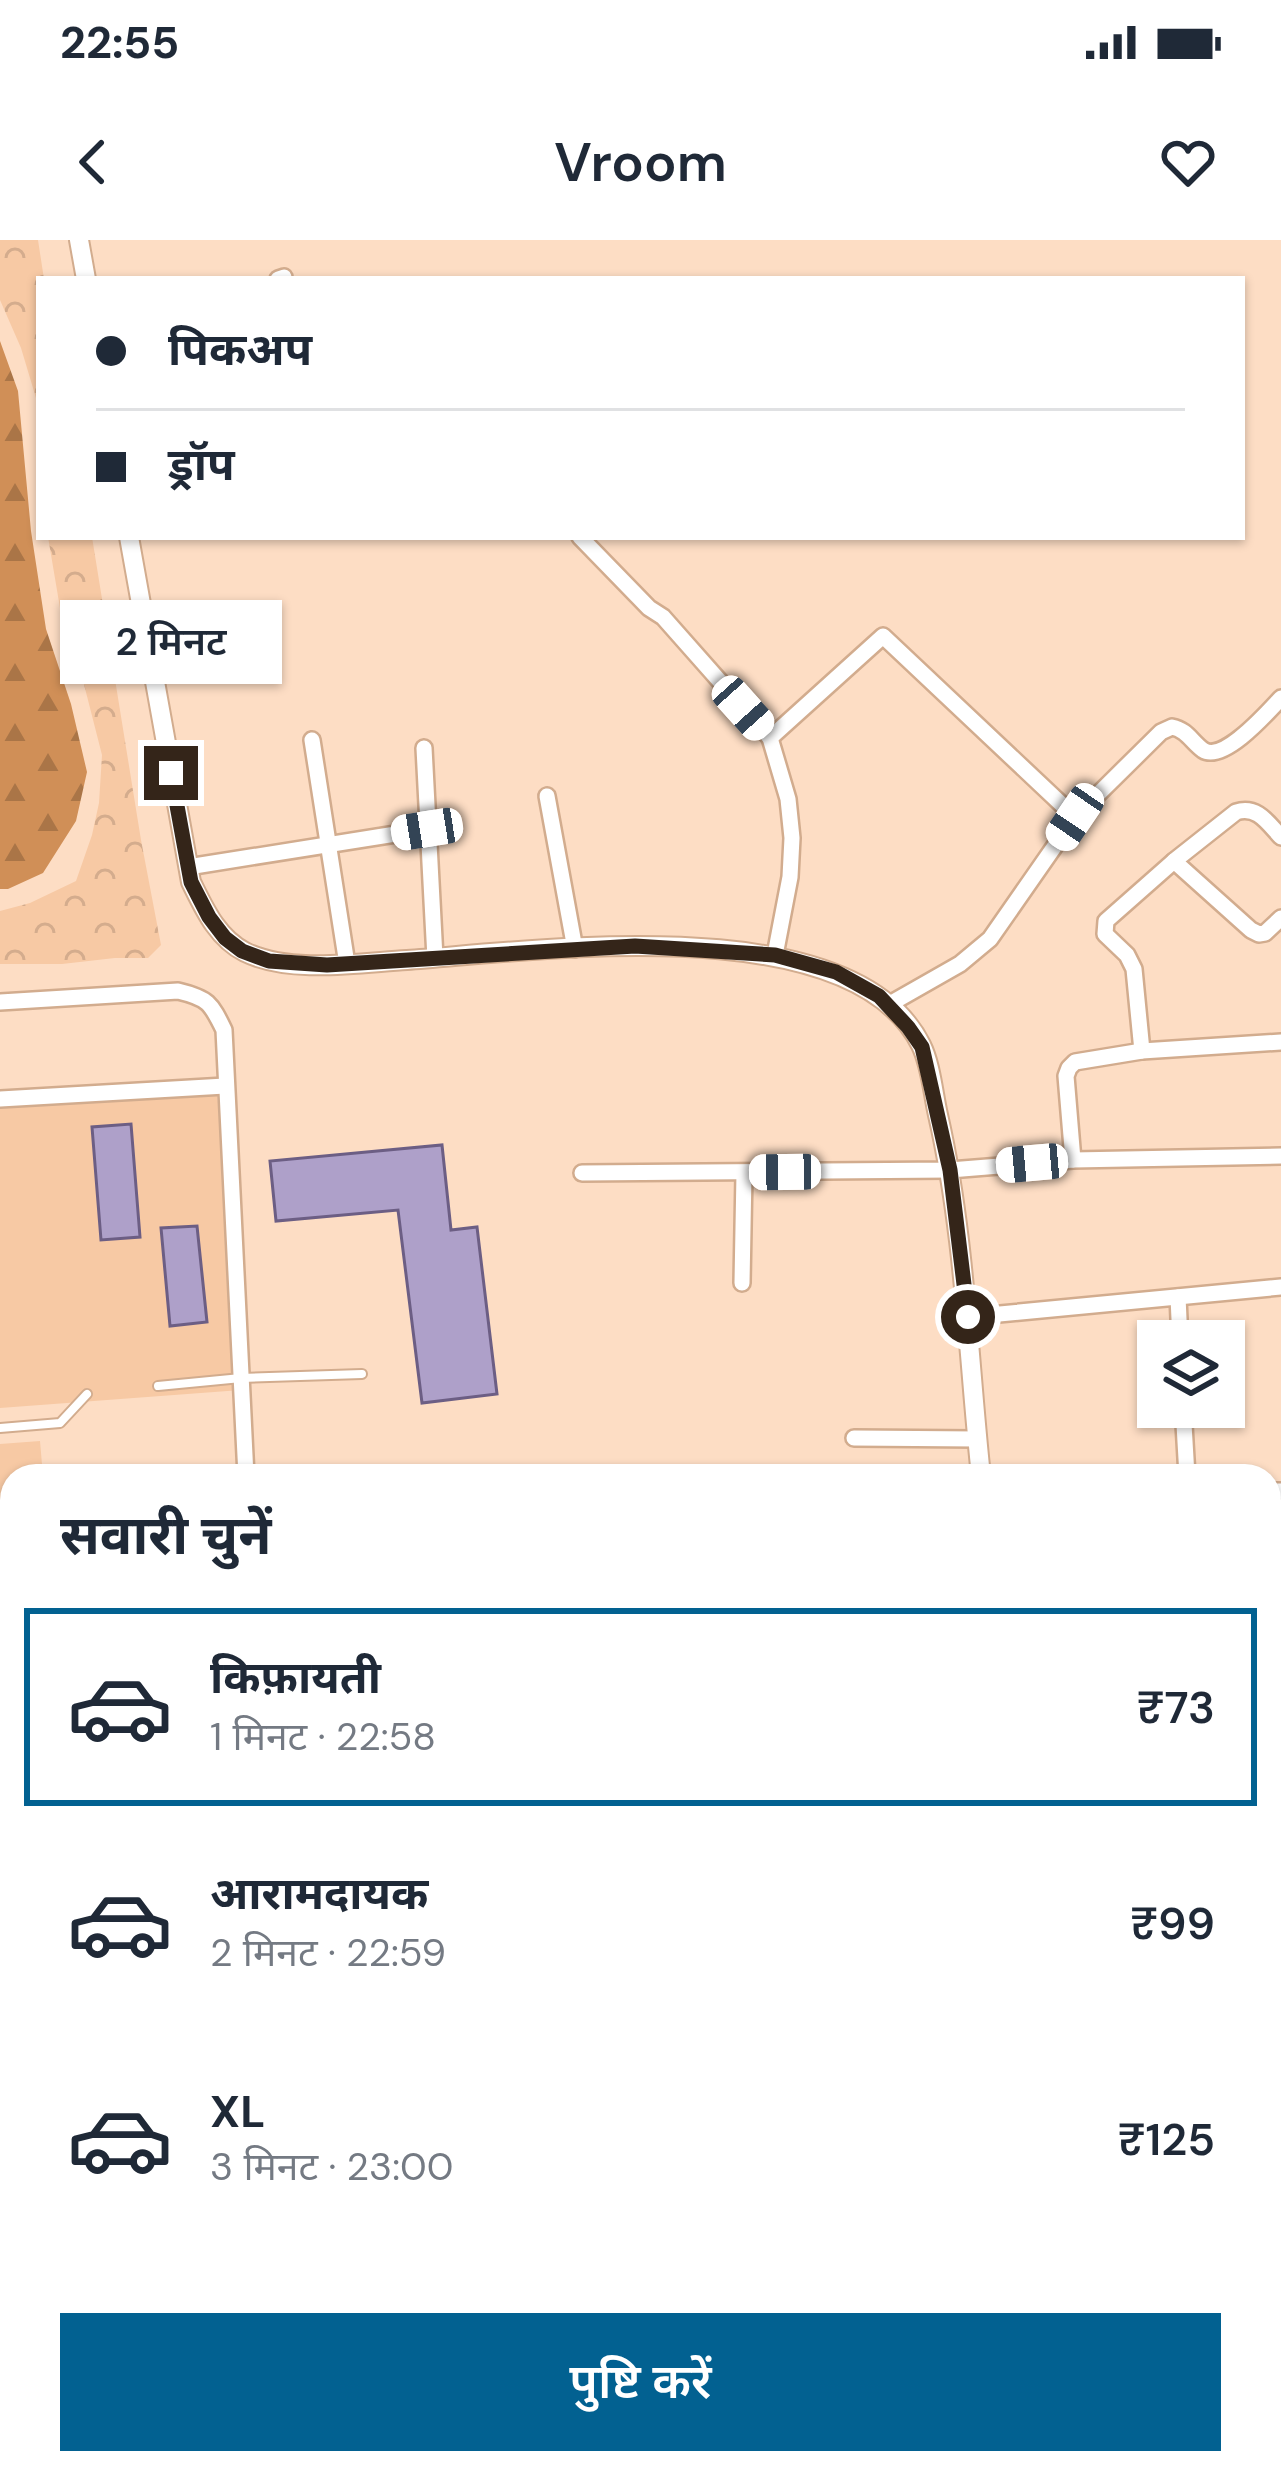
<!DOCTYPE html>
<html lang="hi">
<head>
<meta charset="utf-8">
<style>
  body { margin:0; font-family:"DM Sans","Noto Sans Devanagari",sans-serif; background:#f6f6f7; color:#1f2937; height:100vh; display:flex; flex-direction:column; font-size:45px; white-space:nowrap }
  * { box-sizing:border-box; margin:0 }
  p { font-size:39px; color:#747a83 }
  .icon { flex:none; width:66px; height:66px; fill:none; stroke:currentColor; stroke-width:2; stroke-linecap:round; stroke-linejoin:round }
  .map { position:relative; flex:1; overflow:hidden }
  .drawer { position:absolute; left:0px; top:1224px; width:1281px; height:1011px; display:flex; flex-direction:column; background:#fff; border-radius:36px 36px 0 0; box-shadow:0 3px 9px #0004 }
  .drawer>* { flex:none }
  .hud { position:absolute; left:36px; top:36px; width:1209px; height:264px; border-radius:0px; box-shadow:0 3px 9px #0004; display:grid; align-content:center; height:264px; padding:0 60px; background:#fff }
  .buttons { position:absolute; left:1137px; top:1080px; display:grid; gap:24px }
  .buttons a { display:grid; place-items:center; width:108px; height:108px; border-radius:0px; background:#fff; box-shadow:0 3px 9px #0004; font-size:60px }
  .end { position:absolute; width:54px; height:54px; margin:-27px; border:15px solid #342519; background:#fff; box-shadow:0 0 0 6px #fff }
  .from { border-radius:50% }
  .bubble { position:absolute; height:84px; border-radius:0px; background:#fff; box-shadow:0 3px 9px #0004; font-size:39px; font-weight:600; line-height:84px; text-align:center }
  .car { position:absolute; width:36px; height:72px; margin:-36px -18px; border-radius:15px; box-shadow:0 0 9px 3px #0007; background:linear-gradient(#fff 24%,#345 0 40%,#fff 0 76%,#345 0 86%,#fff 0) }
  .hud b { display:flex; align-items:center; gap:42px; height:114px; font-size:45px }
  .hud b+b { border-top:3px solid #e0e1e3 }
  .hud i { width:30px; height:30px; background:#1f2937 }
  ul { padding:0; list-style:none }
  li { display:flex; align-items:center; gap:36px; height:198px; margin:0 24px 18px; padding:0 36px; border:6px solid transparent; border-radius:0px }
  li div { flex:1 }
  li b { display:block; font-size:45px }
  li em { font-style:normal; font-weight:600 }
  li.on { border-color:#026191 }
  li>.icon { width:108px; height:108px; stroke-width:1.5 }
  h2 { padding:0 60px; font-size:54px; line-height:144px }
  .button { display:flex; gap:24px; margin-top:auto; padding:24px 60px }
  .button a { flex:1; height:138px; border-radius:0px; background:#026191; color:#fff; font-size:48px; font-weight:600; line-height:138px; text-align:center }
  .status { display:flex; justify-content:space-between; align-items:center; height:84px; padding:0 60px; background:#fff; direction:ltr }
  .status svg { height:33px; fill:currentColor }
  header { display:flex; justify-content:space-between; align-items:center; height:156px; padding:0 60px; background:#fff; font-size:54px; font-weight:600 }
  .map>svg:first-child { display:block }
  .forest { fill:url(#forest-firs) }
  .park { fill:url(#park-crowns) }
  .pitch { fill:#f7c9a4 }
  .building { fill:#aea0c9; stroke:#6c5e84; stroke-width:3 }
  .lines { fill:none; stroke-linecap:round; stroke-linejoin:round }
  .service-casing { stroke:#d2ac8e; stroke-width:12 }
  .minor-casing { stroke:#d2ac8e; stroke-width:20 }
  .tertiary-casing { stroke:#d2ac8e; stroke-width:22 }
  .service { stroke:#fff; stroke-width:8 }
  .minor { stroke:#fff; stroke-width:15 }
  .tertiary { stroke:#fff; stroke-width:18 }
  .route { stroke:#342519; stroke-width:15 }
</style>
</head>
<body>
<div class="status"><b>22:55</b><svg viewBox="0 0 49 12"><path d="M0 12V9h3v3zM5 12V6h3v6zM10 12V3h3v9zM15 12V0h3v12zM26 1h20v11H26zM47 4h2v5h-2z"/></svg></div>
<header><svg class="icon" aria-label="back" viewBox="0 0 24 24"><path d="M15 5l-7 7 7 7"/></svg>Vroom<svg class="icon" aria-label="heart" viewBox="0 0 24 24"><path d="M12 20l-8-8c-3-5 5-10 8-4 3-6 11-1 8 4z"/></svg></header>
<div class="map">
<svg width="1281" height="2234" viewBox="0 0 1281 2234">
  <defs>
    <pattern id="forest-firs" width="22" height="20" patternUnits="userSpaceOnUse" patternTransform="scale(3)"><rect width="22" height="20" fill="#d08f57"/><path d="M5 1l3.5 6h-7zM16 11l3.5 6h-7z" fill="#aa7547"/></pattern>
    <pattern id="park-crowns" width="20" height="18" patternUnits="userSpaceOnUse" patternTransform="scale(3)"><rect width="20" height="18" fill="#f7c9a4"/><path d="M2 6a3 3 0 1 1 6 0M12 15a3 3 0 1 1 6 0" fill="none" stroke="#d4ac8d"/></pattern>
  </defs>
  <rect width="100%" height="100%" fill="#fdddc4"/>
  <path class="forest" d="M0,101L18,151L31,291L46,389L71,464L87,532L76,581L43,633L8,649H0Z"/>
  <g class="park">
    <path d="M0,0H38L44,39H39V168L21,108L0,60Z"/>
    <path d="M48,297H92L141,600L161,705L148,718H115L62,724H0V671L30,663L76,641L92,595L99,563L102,515L77,417L60,368Z"/>
  </g>
  <g class="pitch">
    <path d="M216,838L241,1150L0,1168V855Z"/>
    <path d="M40,1201L43,1236H12V1485H0V1204Z"/>
  </g>
  <g class="building">
    <path d="M131,884L140,997L101,1000L92,887Z"/>
    <path d="M442,905L451,990L477,987L497,1154L422,1163L398,970L276,981L270,921Z"/>
    <path d="M197,986L207,1082L170,1086L161,988Z"/>
  </g>
  <g class="lines">
    <g class="service-casing">
      <g id="service">
        <path d="M158,1146L241,1138L362,1134"/>
        <path d="M0,1188L60,1183L87,1154"/>
      </g>
    </g>
    <g class="minor-casing">
      <g id="minor">
        <path d="M278,39L284,37"/>
        <path d="M580,297L649,368L663,377L770,498L788,559L792,598L790,637L775,715"/>
        <path d="M770,498L883,396L1075,577"/>
        <path d="M312,500L347,724"/>
        <path d="M424,508L435,718"/>
        <path d="M547,556L575,709"/>
        <path d="M1174,621L1251,690L1259,694L1265,693L1281,678"/>
        <path d="M188,627L427,589"/>
        <path d="M0,762L178,751C208,758 211,763 224,790L246,1236"/>
        <path d="M888,765L960,724L990,699L1075,577L1161,492L1172,487C1187,490 1191,501 1203,510C1223,523 1267,473 1281,458"/>
        <path d="M1142,811L1134,729L1127,715L1105,694L1106,681L1174,621L1236,572C1257,565 1268,583 1281,597"/>
        <path d="M0,859L225,846"/>
        <path d="M1073,920L1066,836L1069,828L1075,822L1142,811L1281,802"/>
        <path d="M582,933L950,930L1073,920L1281,916"/>
        <path d="M742,1043L744,933"/>
        <path d="M1178,1057L1180,1101"/>
        <path d="M968,1077L1281,1047"/>
        <path d="M1183,1167L1187,1236"/>
        <path d="M854,1198L977,1199"/>
        <path d="M1269,1251H1281"/>
        <path d="M0,1516H12"/>
        <path d="M1269,1608H1281"/>
        <path d="M1269,1856H1281"/>
        <path d="M1269,2142L1281,2143"/>
        <path d="M542,2223L568,2234"/>
        <path d="M867,2223V2234"/>
        <path d="M947,2223V2234"/>
        <path d="M637,2234L658,2223"/>
      </g>
    </g>
    <g class="tertiary-casing">
      <g id="tertiary">
        <path d="M79,0L86,39"/>
        <path d="M129,297L191,642C204,668 217,698 245,712C290,734 358,723 407,720C535,711 852,666 921,805C931,825 933,853 938,875C965,994 968,1115 981,1236"/>
        <path d="M1071,2223L1072,2234"/>
      </g>
    </g>
    <use href="#service" class="service"/>
    <use href="#minor" class="minor"/>
    <use href="#tertiary" class="tertiary"/>
  </g>
  <g class="lines">
    <path class="route" d="M171,533L191,642L209,677L225,698L242,711L269,721L327,725L635,706L775,715L836,732L879,756L908,787L922,807L950,930L968,1077"/>
  </g>
</svg>
<div class="buttons">
<a><svg class="icon" aria-label="layers" viewBox="0 0 24 24"><path d="M12 4l9 5-9 5-9-5zM3 14l9 5 9-5"/></svg></a>
</div>
<i class="end from" style="left:968px;top:1077px"></i>
<i class="end" style="left:171px;top:533px"></i>
<div class="bubble" style="left:60px;top:360px;width:222px">2 मिनट</div>
<i class="car" style="left:743px;top:468px;rotate:138deg"></i>
<i class="car" style="left:1075px;top:577px;rotate:214deg"></i>
<i class="car" style="left:427px;top:589px;rotate:261deg"></i>
<i class="car" style="left:1032px;top:923px;rotate:265deg"></i>
<i class="car" style="left:785px;top:932px;rotate:269deg"></i>
<div class="hud">
<b><i class="from"></i>पिकअप</b>
<b><i></i>ड्रॉप</b>
</div>
<section class="drawer">
<h2>सवारी चुनें</h2>
<ul>
<li class="on"><svg class="icon" aria-label="car" viewBox="0 0 24 24"><path d="M5 17H2v-5l4-1 3-4h7l3 4 3 1v5h-3M9 17h6M6 11h13"/><circle cx="7" cy="17" r="2"/><circle cx="17" cy="17" r="2"/></svg><div><b>किफ़ायती</b><p>1 मिनट · 22:58</p></div><em>₹73</em></li>
<li><svg class="icon" aria-label="car" viewBox="0 0 24 24"><path d="M5 17H2v-5l4-1 3-4h7l3 4 3 1v5h-3M9 17h6M6 11h13"/><circle cx="7" cy="17" r="2"/><circle cx="17" cy="17" r="2"/></svg><div><b>आरामदायक</b><p>2 मिनट · 22:59</p></div><em>₹99</em></li>
<li><svg class="icon" aria-label="car" viewBox="0 0 24 24"><path d="M5 17H2v-5l4-1 3-4h7l3 4 3 1v5h-3M9 17h6M6 11h13"/><circle cx="7" cy="17" r="2"/><circle cx="17" cy="17" r="2"/></svg><div><b>XL</b><p>3 मिनट · 23:00</p></div><em>₹125</em></li>
</ul>
<div class="button"><a>पुष्टि करें</a></div>
</section>
</div>
</body>
</html>
